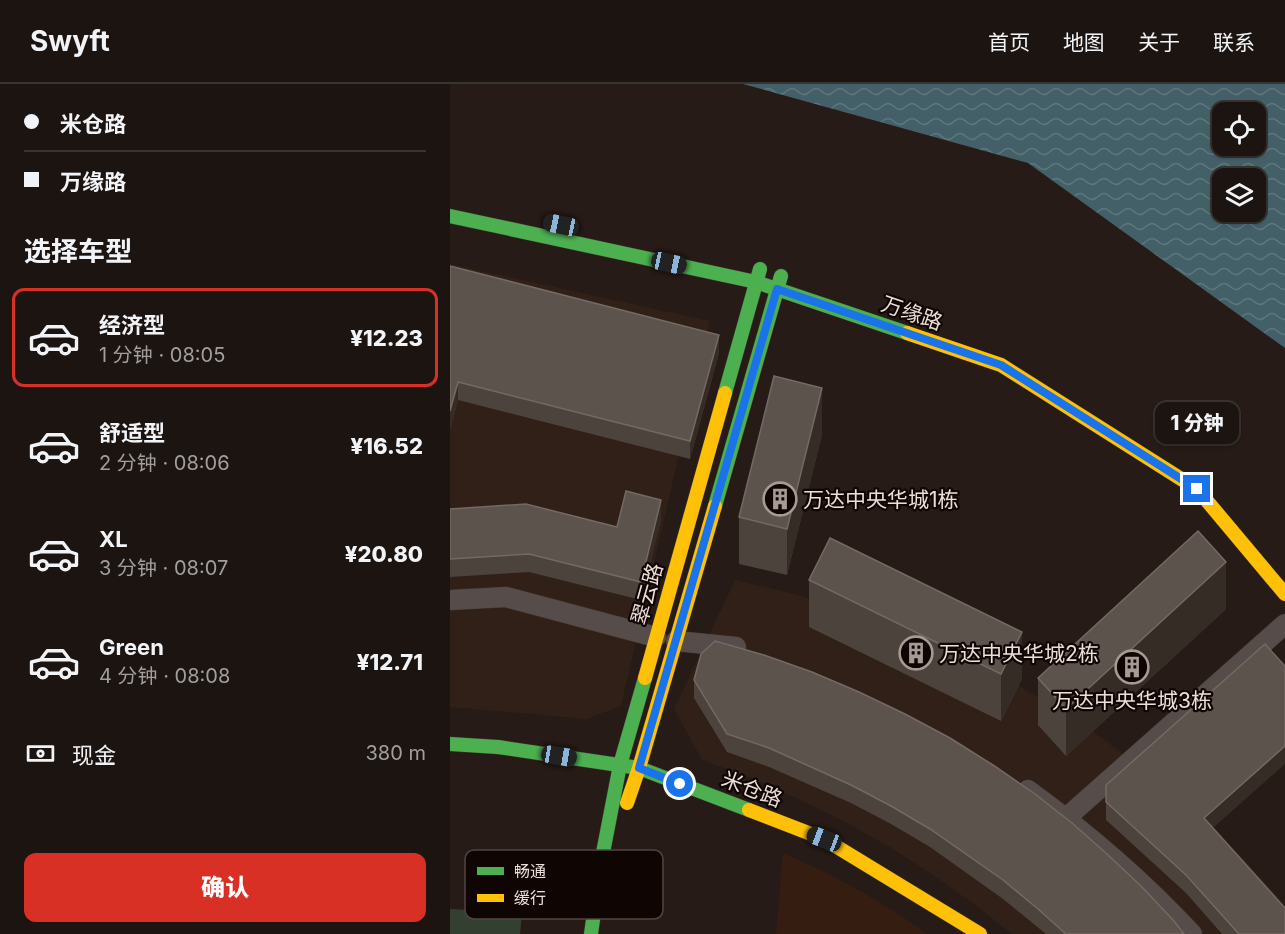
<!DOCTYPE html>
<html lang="zh">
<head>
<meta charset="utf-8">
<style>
  body { margin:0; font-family:Inter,"Noto Sans SC",sans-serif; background:#29211e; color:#f1f3f6; height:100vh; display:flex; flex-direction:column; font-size:22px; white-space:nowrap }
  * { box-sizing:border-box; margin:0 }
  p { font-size:20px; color:#a09e9f }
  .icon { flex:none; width:33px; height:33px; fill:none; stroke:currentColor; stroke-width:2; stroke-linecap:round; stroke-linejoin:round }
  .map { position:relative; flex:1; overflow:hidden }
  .panel { display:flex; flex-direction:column; background:#1c1410; width:450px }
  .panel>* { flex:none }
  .top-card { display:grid; align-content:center; height:132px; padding:0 24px; background:#1c1410 }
  .fabs { position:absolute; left:762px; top:18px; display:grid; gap:12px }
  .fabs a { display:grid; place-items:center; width:54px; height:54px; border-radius:12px; background:#1c1410; box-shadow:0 2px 4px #0004,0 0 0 2px #3a3330; font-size:30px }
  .end { position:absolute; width:27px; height:27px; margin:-14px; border:8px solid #1a73e8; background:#fff; box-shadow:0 0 0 3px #fff }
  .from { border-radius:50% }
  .bubble { position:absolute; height:42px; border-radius:12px; background:#1c1410; box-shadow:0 2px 4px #0004,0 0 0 2px #3a3330; font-size:20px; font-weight:800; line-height:42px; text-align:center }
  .car { position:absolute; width:18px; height:36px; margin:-18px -9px; border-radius:8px; box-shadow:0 0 4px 2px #0007; background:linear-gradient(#222 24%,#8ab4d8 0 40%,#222 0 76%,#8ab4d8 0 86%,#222 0) }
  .top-card b { display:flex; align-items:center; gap:21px; height:57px; font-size:22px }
  .top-card b+b { border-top:2px solid #3a3330 }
  .top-card i { width:15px; height:15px; background:#f1f3f6 }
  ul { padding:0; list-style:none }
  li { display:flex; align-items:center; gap:18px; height:99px; margin:0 12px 9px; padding:0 12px; border:3px solid transparent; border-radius:12px }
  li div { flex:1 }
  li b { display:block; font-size:22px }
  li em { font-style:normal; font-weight:800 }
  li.current { border-color:#d93025 }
  li>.icon { width:54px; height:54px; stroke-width:1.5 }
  h2 { padding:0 24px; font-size:27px; line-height:72px }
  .pay { display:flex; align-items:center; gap:15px; height:66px; padding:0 24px; font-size:22px }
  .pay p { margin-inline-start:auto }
  .button { display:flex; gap:12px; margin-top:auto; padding:12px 24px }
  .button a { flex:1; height:69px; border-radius:12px; background:#d93025; color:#fff; font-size:24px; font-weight:800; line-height:69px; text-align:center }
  header { display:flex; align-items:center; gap:36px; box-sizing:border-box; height:84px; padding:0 30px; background:#1c1410; border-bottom:2px solid #3a3330 }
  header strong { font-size:28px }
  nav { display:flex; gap:33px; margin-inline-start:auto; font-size:21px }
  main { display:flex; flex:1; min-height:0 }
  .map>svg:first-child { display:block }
  .commercial { fill:#302017 }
  .built { fill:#361d12 }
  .garden { fill:#334031 }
  .water { fill:url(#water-waves); fill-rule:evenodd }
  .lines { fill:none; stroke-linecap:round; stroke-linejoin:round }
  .street-casing { stroke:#3f3631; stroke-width:21 }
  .fast-casing { stroke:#3f3631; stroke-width:15 }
  .slow-casing { stroke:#3f3631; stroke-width:15 }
  .street { stroke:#564d4a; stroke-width:20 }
  .fast { stroke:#4caf50; stroke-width:14 }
  .slow { stroke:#ffc107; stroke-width:14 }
  .wall { fill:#4c433d }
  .shaded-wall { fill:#362c26 }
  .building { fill:#5d534d; stroke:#746963; stroke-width:1.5 }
  .route { stroke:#1a73e8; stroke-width:8 }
  .labels { text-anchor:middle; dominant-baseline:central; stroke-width:4.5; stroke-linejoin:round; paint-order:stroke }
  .street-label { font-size:21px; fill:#ecddd7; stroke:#0f0604 }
  .poi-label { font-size:21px; fill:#ecddd7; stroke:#0f0604; text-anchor:start }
  .key { fill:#0f0604; stroke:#514643; stroke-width:1.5 }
  .key-label { font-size:16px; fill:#ecddd7 }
</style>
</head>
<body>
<header>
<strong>Swyft</strong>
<nav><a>首页</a><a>地图</a><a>关于</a><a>联系</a></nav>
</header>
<main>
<section class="panel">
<div class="top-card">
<b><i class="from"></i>米仓路</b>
<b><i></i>万缘路</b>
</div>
<h2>选择车型</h2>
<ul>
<li class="current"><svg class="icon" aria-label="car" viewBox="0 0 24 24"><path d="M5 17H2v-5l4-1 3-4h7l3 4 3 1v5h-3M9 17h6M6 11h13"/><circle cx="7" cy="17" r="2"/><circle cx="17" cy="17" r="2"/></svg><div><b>经济型</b><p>1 分钟 · 08:05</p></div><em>¥12.23</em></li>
<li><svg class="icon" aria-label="car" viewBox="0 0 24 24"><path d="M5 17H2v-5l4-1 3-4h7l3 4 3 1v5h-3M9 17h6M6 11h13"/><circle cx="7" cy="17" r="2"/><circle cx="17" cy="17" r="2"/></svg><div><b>舒适型</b><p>2 分钟 · 08:06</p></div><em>¥16.52</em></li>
<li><svg class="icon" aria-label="car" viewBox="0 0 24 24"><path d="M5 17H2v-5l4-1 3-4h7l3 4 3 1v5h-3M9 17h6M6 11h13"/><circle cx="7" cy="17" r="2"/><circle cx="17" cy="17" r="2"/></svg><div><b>XL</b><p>3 分钟 · 08:07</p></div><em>¥20.80</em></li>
<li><svg class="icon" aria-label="car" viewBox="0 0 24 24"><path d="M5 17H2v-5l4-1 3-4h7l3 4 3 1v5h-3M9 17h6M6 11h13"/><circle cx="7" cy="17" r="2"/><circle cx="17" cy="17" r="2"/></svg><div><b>Green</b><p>4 分钟 · 08:08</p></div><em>¥12.71</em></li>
</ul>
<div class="pay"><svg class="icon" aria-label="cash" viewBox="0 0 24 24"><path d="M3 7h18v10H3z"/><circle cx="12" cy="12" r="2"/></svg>现金<p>380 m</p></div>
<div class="button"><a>确认</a></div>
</section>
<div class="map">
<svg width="835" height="850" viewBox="0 0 835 850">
  <defs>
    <pattern id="water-waves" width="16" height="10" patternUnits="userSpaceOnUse" patternTransform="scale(1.5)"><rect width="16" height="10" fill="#436068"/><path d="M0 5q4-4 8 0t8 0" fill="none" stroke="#5e767d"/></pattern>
  </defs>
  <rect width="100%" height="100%" fill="#261b16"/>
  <g class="commercial">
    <path d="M0,180L260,237L171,622L137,635L0,623Z"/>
    <path d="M285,496L333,507L380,520L561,597L603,622L645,649L684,678L759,741L794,775L835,821V850H562L525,821L483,791L440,763L395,738L348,715L301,694L252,676L224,625Z"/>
  </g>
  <path class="built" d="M333,769L375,788L414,809L453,833L477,850H326Z"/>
  <path class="garden" d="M0,825L72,829L70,850H0Z"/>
  <path class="water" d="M293,0H835V264L578,79ZM772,28H806V62H772ZM772,94H806V128H772Z"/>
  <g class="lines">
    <g class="street-casing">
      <g id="street">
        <path d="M0,516L56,513L206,553"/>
        <path d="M226,557L286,563"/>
        <path d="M578,706C637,749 692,796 742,850"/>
        <path d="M616,734L835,540"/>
      </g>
    </g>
    <g class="fast-casing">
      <g id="fast">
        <path d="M0,132L306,198L457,249"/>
        <path d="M275,309L310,185"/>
        <path d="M265,422L331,192"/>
        <path d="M0,660L48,663L189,684L299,726"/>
        <path d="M141,850L151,779L170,681L195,594"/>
      </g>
    </g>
    <g class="slow-casing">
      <g id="slow">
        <path d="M457,249L551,281L747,405L835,510"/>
        <path d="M195,594L275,309"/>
        <path d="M177,719L189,684L265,422"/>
        <path d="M299,726L374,755L530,850"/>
      </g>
    </g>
    <use href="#street" class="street"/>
    <use href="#fast" class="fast"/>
    <use href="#slow" class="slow"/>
  </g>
  <g class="wall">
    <path d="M0,182L269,269L240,375L8,316L0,346Z"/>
    <path d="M372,351L337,491L289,480V433Z"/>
    <path d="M0,425L167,443L211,435L191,516L79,488L0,493Z"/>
    <path d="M359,496L572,595L551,637L359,543Z"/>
    <path d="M776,525L616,672L588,641V594Z"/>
    <path d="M244,596L734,850H596L553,815L480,763L441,740L401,719L319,683L277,668L244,614Z"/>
    <path d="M656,701L763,744L835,850H772L736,809L656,736Z"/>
  </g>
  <g class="shaded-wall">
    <path d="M269,251V269L240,375V357Z"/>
    <path d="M8,298V316L0,346V327Z"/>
    <path d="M372,304V351L337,491V445Z"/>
    <path d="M211,416V435L191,516V498Z"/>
    <path d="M776,478V525L616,672V625Z"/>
    <path d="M572,548V595L551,637V590Z"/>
    <path d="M835,662V680L754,752V734Z"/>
  </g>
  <g class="building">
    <path d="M0,182L269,251L240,357L8,298L0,327Z"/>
    <path d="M324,292L372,304L337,445L289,433Z"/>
    <path d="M176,407L211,416L191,498L79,470L0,475V425L76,420L167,443Z"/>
    <path d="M748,447L776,478L616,625L588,594Z"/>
    <path d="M380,454L572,548L551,590L359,496Z"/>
    <path d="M265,557L314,571L362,588L409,608L455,630L500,654L543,681L585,710L622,739L657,770L692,803L724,837L734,850H616L588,825L553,796L480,745L441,722L401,701L319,664L277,650L244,596L251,570Z"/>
    <path d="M815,560L835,582V662L754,734L835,824V850H789L736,791L656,718V701Z"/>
  </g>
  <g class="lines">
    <path class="route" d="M230,700L189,684L327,205L551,281L747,405"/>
  </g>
  <defs>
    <g id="building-ring" transform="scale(1.725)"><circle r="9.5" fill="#0f0604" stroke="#a79993" stroke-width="1.5"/><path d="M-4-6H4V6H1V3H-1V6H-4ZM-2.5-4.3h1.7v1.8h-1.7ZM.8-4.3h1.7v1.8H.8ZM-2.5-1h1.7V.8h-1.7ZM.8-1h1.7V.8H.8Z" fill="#a79993"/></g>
  </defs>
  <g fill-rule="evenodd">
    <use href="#building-ring" x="330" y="415"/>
    <use href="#building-ring" x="466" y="569"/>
    <use href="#building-ring" x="682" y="583"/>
  </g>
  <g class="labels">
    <g class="street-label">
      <text transform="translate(462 229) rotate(19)">万缘路</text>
      <text transform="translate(197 510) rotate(-74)">翠云路</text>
      <text transform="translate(302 705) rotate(21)">米仓路</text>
    </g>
    <g class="poi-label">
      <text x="353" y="415">万达中央华城1栋</text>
      <text x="489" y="569">万达中央华城2栋</text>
      <text x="682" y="616" text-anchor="middle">万达中央华城3栋</text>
    </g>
  </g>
  <rect x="15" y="766" width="198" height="69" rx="9" class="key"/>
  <rect x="27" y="783" width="27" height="8" fill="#4caf50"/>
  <rect x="27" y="810" width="27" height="8" fill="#ffc107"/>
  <g class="key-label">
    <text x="64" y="793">畅通</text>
    <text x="64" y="820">缓行</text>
  </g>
</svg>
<div class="fabs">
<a><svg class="icon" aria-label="locate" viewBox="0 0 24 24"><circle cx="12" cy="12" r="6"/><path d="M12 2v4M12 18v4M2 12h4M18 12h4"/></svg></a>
<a><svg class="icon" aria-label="layers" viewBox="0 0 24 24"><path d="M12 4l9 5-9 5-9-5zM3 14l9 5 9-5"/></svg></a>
</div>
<i class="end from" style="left:230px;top:700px"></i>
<i class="end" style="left:747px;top:405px"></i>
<div class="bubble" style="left:705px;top:318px;width:84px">1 分钟</div>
<i class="car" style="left:111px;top:141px;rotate:282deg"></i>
<i class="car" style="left:219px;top:179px;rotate:102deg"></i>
<i class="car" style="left:109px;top:672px;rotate:99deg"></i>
<i class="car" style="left:374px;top:755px;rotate:291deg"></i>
</div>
</main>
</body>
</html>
